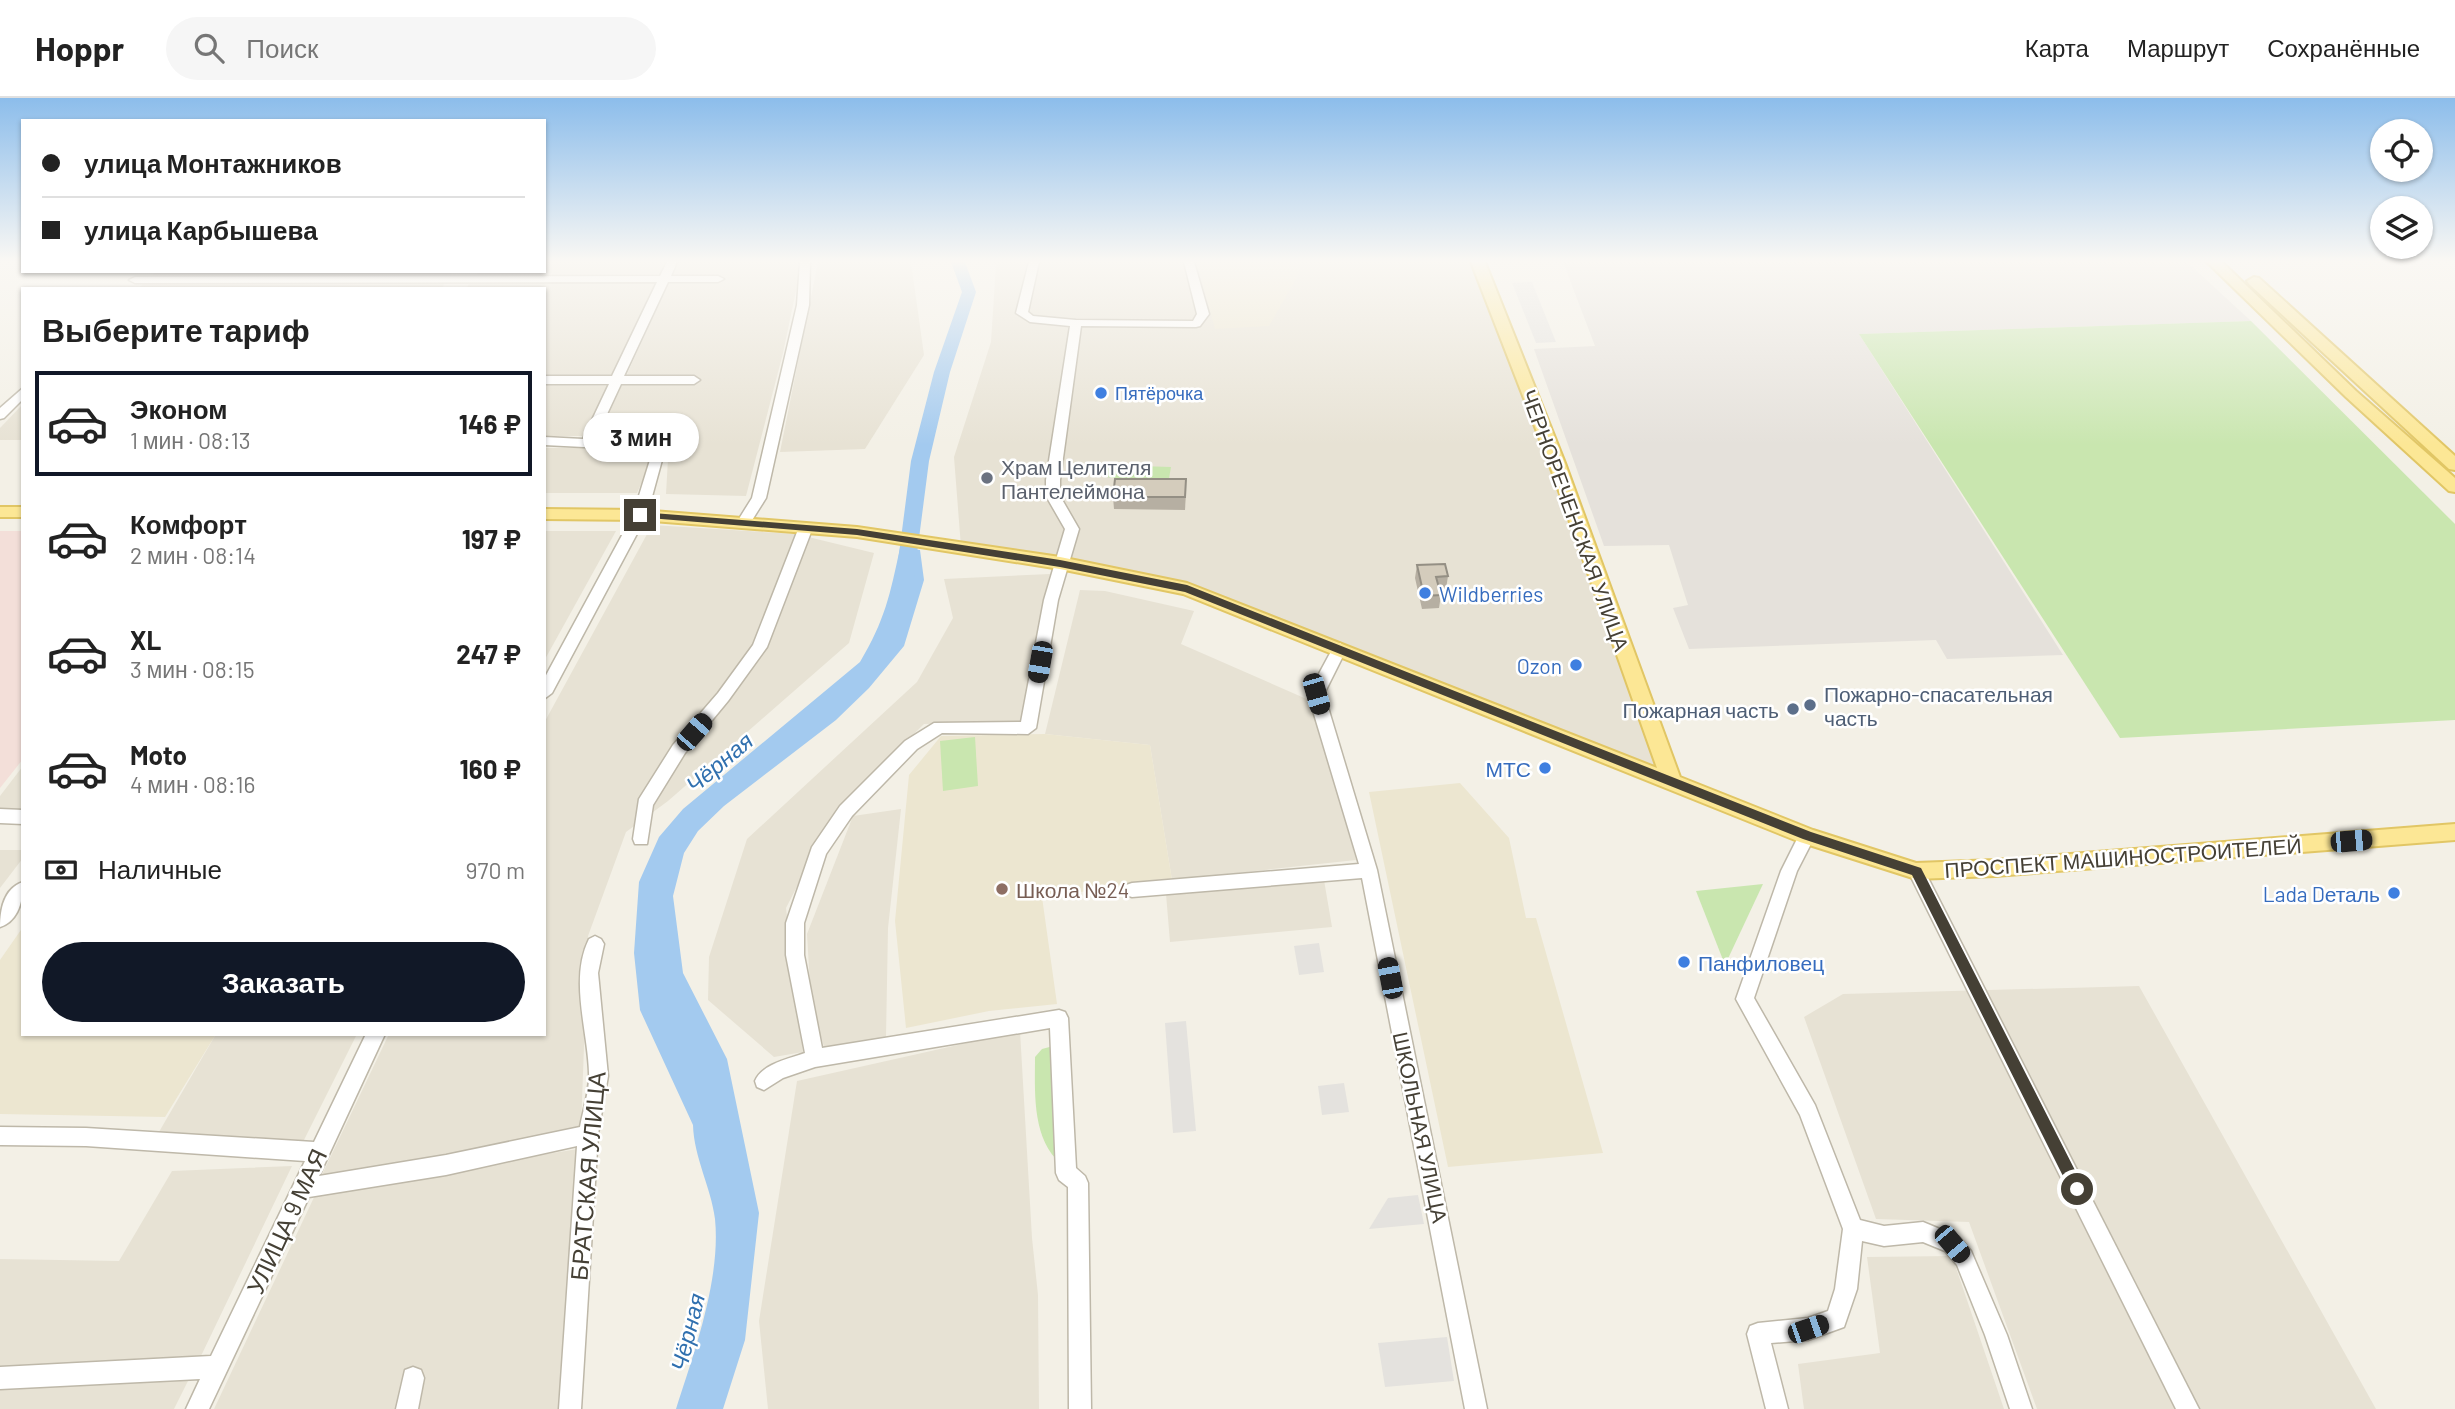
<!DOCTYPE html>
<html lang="ru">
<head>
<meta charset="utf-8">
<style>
  body { margin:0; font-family:Barlow,sans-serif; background:#f6f6f6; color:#222; height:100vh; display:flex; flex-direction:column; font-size:26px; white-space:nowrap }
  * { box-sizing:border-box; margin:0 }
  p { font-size:23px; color:#767676 }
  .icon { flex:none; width:38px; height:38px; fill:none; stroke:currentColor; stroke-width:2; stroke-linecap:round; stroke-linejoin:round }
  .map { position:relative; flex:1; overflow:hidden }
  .drawer { position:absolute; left:21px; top:189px; width:525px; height:749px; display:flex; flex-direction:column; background:#fff; border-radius:0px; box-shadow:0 2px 5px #0004 }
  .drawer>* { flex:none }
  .banner { position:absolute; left:21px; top:21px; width:525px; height:154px; border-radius:0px; box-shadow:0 2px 5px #0004; display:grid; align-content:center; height:154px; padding:0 21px; background:#fff }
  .controls { position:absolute; left:2370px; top:21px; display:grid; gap:14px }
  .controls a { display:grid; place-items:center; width:63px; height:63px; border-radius:50%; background:#fff; box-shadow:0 2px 5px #0004; font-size:35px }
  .end { position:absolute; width:32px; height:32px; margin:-16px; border:9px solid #454035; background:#fff; box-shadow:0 0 0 4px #fff }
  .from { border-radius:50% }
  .bubble { position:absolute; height:49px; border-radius:24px; background:#fff; box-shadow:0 2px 5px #0004; font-size:23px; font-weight:700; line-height:49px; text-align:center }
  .car { position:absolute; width:21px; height:42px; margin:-21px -10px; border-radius:9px; box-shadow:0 0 5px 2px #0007; background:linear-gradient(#222 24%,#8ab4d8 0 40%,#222 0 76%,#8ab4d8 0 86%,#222 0) }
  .banner b { display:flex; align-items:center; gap:24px; height:66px; font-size:26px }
  .banner b+b { border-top:2px solid #e0e0e0 }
  .banner i { width:18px; height:18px; background:#222 }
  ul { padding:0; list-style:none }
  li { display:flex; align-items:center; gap:21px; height:105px; margin:0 14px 10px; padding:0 7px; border:4px solid transparent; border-radius:0px }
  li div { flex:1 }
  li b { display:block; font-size:26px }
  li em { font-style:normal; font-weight:700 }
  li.current { border-color:#111827 }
  li>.icon { width:63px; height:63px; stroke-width:1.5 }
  h2 { padding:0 21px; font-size:32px; line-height:84px }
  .pay { display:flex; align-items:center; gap:18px; height:77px; padding:0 21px; font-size:26px }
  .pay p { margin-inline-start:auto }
  .button { display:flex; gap:14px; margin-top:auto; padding:14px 21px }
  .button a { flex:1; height:80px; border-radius:42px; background:#111827; color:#fff; font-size:28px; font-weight:700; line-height:80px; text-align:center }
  header { display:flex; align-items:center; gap:42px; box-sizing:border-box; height:98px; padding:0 35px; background:#fff; border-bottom:2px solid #e0e0e0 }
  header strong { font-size:33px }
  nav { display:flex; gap:38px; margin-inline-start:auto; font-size:24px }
  .search { width:490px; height:63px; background:#f6f6f6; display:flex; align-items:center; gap:18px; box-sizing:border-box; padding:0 24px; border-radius:38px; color:#767676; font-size:26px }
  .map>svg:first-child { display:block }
  .residential { fill:#e7e2d4 }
  .industrial { fill:#e5e1db }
  .education { fill:#ece6d0 }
  .medical { fill:#f3dfd9 }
  .green { fill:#c9e6af }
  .parking { fill:#e4e2de }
  .water { fill:#a3caef }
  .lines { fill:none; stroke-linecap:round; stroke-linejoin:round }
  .river { fill:#a3caef; fill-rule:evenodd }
  .minor-casing { stroke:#beb8a9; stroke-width:3 }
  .major-casing { stroke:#e1c665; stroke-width:4 }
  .minor { fill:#fff; fill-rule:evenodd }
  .major { fill:#fce795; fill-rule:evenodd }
  .wall { fill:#b6afa2 }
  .building { fill:#d4ccbc; stroke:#948f84; stroke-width:2 }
  .route { fill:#454035 }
  .shop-dot { fill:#3f7fe0; stroke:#fff; stroke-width:2.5 }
  .worship-dot { fill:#6b7280; stroke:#fff; stroke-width:2.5 }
  .service-dot { fill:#5c6f8a; stroke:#fff; stroke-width:2.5 }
  .education-dot { fill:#8d6e63; stroke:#fff; stroke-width:2.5 }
  .labels { text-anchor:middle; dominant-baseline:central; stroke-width:5; stroke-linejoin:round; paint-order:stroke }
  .far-shop-label { font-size:18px; fill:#366cbe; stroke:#fff; text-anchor:start }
  .worship-label { font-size:21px; fill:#5b616d; stroke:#fff; text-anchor:start }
  .street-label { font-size:21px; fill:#454035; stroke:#fff }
  .shop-label { font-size:21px; fill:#366cbe; stroke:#fff; text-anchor:end }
  .service-label { font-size:21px; fill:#4e5e75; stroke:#fff; text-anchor:start }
  .education-label { font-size:21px; fill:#785e54; stroke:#fff; text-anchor:start }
  .water-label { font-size:23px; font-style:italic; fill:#3070af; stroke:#fff }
  .near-street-label { font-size:24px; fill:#454035; stroke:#fff }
</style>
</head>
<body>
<header>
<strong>Hoppr</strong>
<div class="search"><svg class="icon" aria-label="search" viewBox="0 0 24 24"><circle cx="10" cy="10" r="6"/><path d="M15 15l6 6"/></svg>Поиск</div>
<nav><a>Карта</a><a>Маршрут</a><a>Сохранённые</a></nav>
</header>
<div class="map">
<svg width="2455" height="1311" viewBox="0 0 2455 1311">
  <rect width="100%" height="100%" fill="#f3f0e6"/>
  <g class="residential">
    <path d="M544,164H670L663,178L476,177L479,173H544Z"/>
    <path d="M678,164H802L783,255L746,398L666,396L669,343L598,340Z"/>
    <path d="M818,164H911L924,257L865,351L780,354Z"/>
    <path d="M994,164H1477L1545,334L1671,682L1187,491L961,449L954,359L991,244L996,167Z"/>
    <path d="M156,173H452L450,177L152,178Z"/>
    <path d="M471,183L657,185L617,277H544V191H466Z"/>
    <path d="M144,185H445L441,191H138Z"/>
    <path d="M544,287L609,288L588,338H544Z"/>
    <path d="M23,306V342H0V330Z"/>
    <path d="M544,350H626L651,363L637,395H544Z"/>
    <path d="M652,427L796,436L874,455L849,545L668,703L626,734L588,838L581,1031L318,1085L389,936H544V625Z"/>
    <path d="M544,433H616L544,563Z"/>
    <path d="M1050,476L1024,624L924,626L835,714L786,810L803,954L774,959L708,902L709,859L747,741L917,584L953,520L944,481Z"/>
    <path d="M1080,492L1105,493L1194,513L1181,546L1318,606L1356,762L1172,782L1150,647L1045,636Z"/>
    <path d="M23,668V711H0V698Z"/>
    <path d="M901,711L888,830L886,939L825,952L811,905L807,836L853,718Z"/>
    <path d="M0,752H23V760L0,790Z"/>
    <path d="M1324,782L1332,829L1170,844L1166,796Z"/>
    <path d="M2139,888L2376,1311H2037L1969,1124L1876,1121L1804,919L1843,896Z"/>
    <path d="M1020,933L1032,1140L1038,1197L1039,1311H768L759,1223L797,983Z"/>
    <path d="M216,936H357L303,1044L156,1039Z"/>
    <path d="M578,1051L562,1311H214L317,1093Z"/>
    <path d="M292,1068L201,1258L0,1269V1161L119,1163L172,1073Z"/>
    <path d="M1952,1158L2004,1311H1804L1798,1266L1880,1255L1867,1159Z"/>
    <path d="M190,1279L174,1311H0V1289Z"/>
  </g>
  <path class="industrial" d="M1563,164H2187L2251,223L1859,236L2063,557L1947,561L1936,542L1689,551L1673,510L1688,507L1669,447L1604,448L1534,251L1595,248Z"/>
  <g class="education">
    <path d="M1197,164H1292L1301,172L1269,228L1215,231Z"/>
    <path d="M1045,636L1150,647L1172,782L1042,799L1057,906L989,913L906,930L895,823L909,677L941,638Z"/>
    <path d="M1460,685L1509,740L1526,820H1536L1603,1055L1448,1069L1369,694Z"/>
    <path d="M23,829V936H216L165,1019L0,1016V862Z"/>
  </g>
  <path class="medical" d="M0,433H23V661L0,690Z"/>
  <g class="green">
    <path d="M2251,223L2455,426V622L2120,640L1859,236Z"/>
    <path d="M1108,367L1171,369L1168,386L1105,379Z"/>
    <path d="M975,639L978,688L943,693L940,643Z"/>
    <path d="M1763,786L1725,867L1696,793Z"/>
    <path d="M1057,947L1056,1061C1032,1035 1035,992 1035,959L1042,951Z"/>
  </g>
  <g class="parking">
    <path d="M1532,184L1556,244L1536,245L1512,185Z"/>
    <path d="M1319,845L1324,874L1299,877L1294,848Z"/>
    <path d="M1186,923L1196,1033L1173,1035L1165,925Z"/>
    <path d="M1344,985L1349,1014L1322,1017L1318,988Z"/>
    <path d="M1418,1097L1424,1126L1369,1131L1388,1100Z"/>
    <path d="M1447,1239L1454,1283L1385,1289L1378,1245Z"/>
  </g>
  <path class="water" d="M900,450L920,452L924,482L904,548L869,590L836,622L724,708L698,733L684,755L673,798L683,875L727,961L759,1115L745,1242L723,1311H676C694,1255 721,1181 715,1121C711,1089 694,1060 693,1027L640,912L634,855L639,784L659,739L683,711L860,564C885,522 890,497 900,450Z"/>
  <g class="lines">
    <path class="river" d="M951,164H965L976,194L950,274L929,363L914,479L912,484H898L896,479L911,363L934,274L962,194Z"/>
    <g class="minor-casing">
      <g id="minor">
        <path d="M667,164H677L671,178H718L724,181L718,184H668L624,278H694L700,282L694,286H621L595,342L653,345L662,362L647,417L552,595L544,601V581L633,417L650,362L644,352L544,347V339L583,341L609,286H544V278H612L657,184L135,185L129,182L135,179L660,178Z"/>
        <path d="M800,164H810L809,207L766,400L749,427L744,428L737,424L752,400L797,207Z"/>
        <path d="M1029,164H1039L1028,214L1033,218L1076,222L1193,223L1197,216L1184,164H1194L1209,216L1200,228L1196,229L1081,228L1060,382V398L1079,431L1058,502L1036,630L1028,636L942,635L917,651L852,718L826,756L804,825V857L822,950L1059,912L1065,914L1068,920L1076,1070L1085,1078L1088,1085L1091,1311H1069L1068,1089L1059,1082L1056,1075L1050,930L815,969L783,980L764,992L757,989L755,983C762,966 788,961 805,955L786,857V825L812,749L840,708L905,643L934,625L1021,624L1044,502L1065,431L1046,398V382L1070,228L1030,224L1016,215Z"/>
        <path d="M23,290V301L4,320L0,321V310Z"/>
        <path d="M806,425L813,429L767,549L728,603L685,655L653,707L647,746H635L633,741L639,701L673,647L718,595L753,547L799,429Z"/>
        <path d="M1340,545L1347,550L1324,596L1377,772L1487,1311H1465L1362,780L1132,799L1126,797L1123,792L1126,787L1132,785L1359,766L1308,596L1335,546Z"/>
        <path d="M0,711L23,712V726L0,725Z"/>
        <path d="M1807,731L1813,733L1815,738L1797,773L1754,900L1815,1007L1860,1122L1884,1128L1923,1124L1959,1139L1971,1153L2007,1237L2032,1311H2010L1985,1237L1957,1167L1945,1153L1923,1144L1884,1148L1862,1143L1857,1191L1844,1229L1808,1242L1771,1245L1788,1311H1766L1747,1236L1750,1228L1758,1225L1808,1220L1828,1213L1835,1191L1843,1131L1800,1017L1736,901L1781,773L1801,733Z"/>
        <path d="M1916,766L1922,768L2199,1311H2176L1908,773L1910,768Z"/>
        <path d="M23,784C23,801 19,823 0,829C0,812 4,790 23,784Z"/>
        <path d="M595,838L601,841L604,846L598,875L608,978L598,1036L581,1311H559L577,1048L446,1077L309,1099L209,1311H186L200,1281L0,1291V1269L211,1258L305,1063L86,1048L0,1047V1029L86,1030L314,1044L366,936H385L319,1078L446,1057L580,1029C583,1012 590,992 589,975C588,933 569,881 589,841Z"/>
        <path d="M413,1269L421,1272L424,1280L418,1311H396L405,1272Z"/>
      </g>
    </g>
    <g class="major-casing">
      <g id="major">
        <path d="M1471,164H1485L1565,365L1680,679L1813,732L1916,765L1995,762L2455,726V742L1995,778L1916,781L1800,744L1183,496L1060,471L857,439L640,422L544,421V411L640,412L857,429L1060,459L1187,485L1657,670L1549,365Z"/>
        <path d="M2207,164H2222L2356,293L2455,380V394L2449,393L2346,299Z"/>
        <path d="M2254,179L2259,180L2455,358V372L2449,371L2249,186L2247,183Z"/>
        <rect x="0" y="409" width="23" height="10"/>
      </g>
    </g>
    <use href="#minor" class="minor"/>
    <use href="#major" class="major"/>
  </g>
  <g class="wall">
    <path d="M1186,394L1185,412L1114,411L1113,399Z"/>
    <path d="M1417,467L1448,478L1446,491H1440L1441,497L1439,510L1422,511L1415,480Z"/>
  </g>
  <g class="building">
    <path d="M1115,381H1186L1185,399H1113Z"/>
    <path d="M1445,466L1448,478L1436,479L1441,497L1424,498L1417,467Z"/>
  </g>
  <linearGradient id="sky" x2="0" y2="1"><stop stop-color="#8cbdeb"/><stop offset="0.47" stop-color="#faf8f4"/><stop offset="1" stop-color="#faf8f4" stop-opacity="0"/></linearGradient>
  <rect width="2455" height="347" fill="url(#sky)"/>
  <path class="route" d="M640,414L857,431L1060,462L1187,487L1811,734L1921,770L2082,1086L2084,1091L2082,1096H2072L1912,777L1803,741L1185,494L1060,469L857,437L637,419L635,417Z"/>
  <g class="shop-dot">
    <circle cx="1101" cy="295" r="7"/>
    <circle cx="1425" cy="495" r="7"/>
    <circle cx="1576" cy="567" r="7"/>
    <circle cx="1545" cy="670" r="7"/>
    <circle cx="2394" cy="795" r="7"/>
    <circle cx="1684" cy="864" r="7"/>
  </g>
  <circle class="worship-dot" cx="987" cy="380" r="7"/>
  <g class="service-dot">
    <circle cx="1810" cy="607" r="7"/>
    <circle cx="1793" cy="611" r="7"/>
  </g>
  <circle class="education-dot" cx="1002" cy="791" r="7"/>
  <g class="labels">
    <g class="far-shop-label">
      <text x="1115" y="295">Пятёрочка</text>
    </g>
    <g class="worship-label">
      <text x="1001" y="368">Храм Целителя<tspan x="1001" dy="24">Пантелеймона</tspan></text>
    </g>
    <g class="street-label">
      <text transform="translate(1576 422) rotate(70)">ЧЕРНОРЕЧЕНСКАЯ УЛИЦА</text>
      <text transform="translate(2123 759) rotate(-4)">ПРОСПЕКТ МАШИНОСТРОИТЕЛЕЙ</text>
      <text transform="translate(1421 1029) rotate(78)">ШКОЛЬНАЯ УЛИЦА</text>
    </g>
    <g class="shop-label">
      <text x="1439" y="495" text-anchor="start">Wildberries</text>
      <text x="1562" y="567">Ozon</text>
      <text x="1531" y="670">МТС</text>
      <text x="2380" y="795">Lada Dеталь</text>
      <text x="1698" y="864" text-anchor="start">Панфиловец</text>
    </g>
    <g class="service-label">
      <text x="1824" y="595">Пожарно-спасательная<tspan x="1824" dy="24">часть</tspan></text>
      <text x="1779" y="611" text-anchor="end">Пожарная часть</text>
    </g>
    <g class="education-label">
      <text x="1016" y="791">Школа №24</text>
    </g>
    <g class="water-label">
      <text transform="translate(719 664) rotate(-40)">Чёрная</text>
      <text transform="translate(687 1234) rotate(-76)">Чёрная</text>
    </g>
    <g class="near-street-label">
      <text transform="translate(587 1078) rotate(-85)">БРАТСКАЯ УЛИЦА</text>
      <text transform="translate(286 1123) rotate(-65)">УЛИЦА 9 МАЯ</text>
    </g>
  </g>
</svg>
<div class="controls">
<a><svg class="icon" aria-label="locate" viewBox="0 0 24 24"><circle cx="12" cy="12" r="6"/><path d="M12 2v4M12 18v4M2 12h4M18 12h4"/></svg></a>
<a><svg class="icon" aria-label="layers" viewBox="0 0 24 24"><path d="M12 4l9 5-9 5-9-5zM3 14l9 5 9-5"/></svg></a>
</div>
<i class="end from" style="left:2077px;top:1091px"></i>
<i class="end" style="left:640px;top:417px"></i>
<div class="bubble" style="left:583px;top:315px;width:116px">3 мин</div>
<i class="car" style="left:1040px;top:564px;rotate:190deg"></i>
<i class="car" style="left:1316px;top:596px;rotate:164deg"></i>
<i class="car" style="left:694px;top:634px;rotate:41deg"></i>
<i class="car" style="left:2351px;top:743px;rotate:85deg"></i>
<i class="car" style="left:1390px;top:880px;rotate:349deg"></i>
<i class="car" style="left:1952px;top:1146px;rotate:140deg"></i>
<i class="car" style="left:1808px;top:1231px;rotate:71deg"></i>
<div class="banner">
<b><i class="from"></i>улица Монтажников</b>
<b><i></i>улица Карбышева</b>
</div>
<section class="drawer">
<h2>Выберите тариф</h2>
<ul>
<li class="current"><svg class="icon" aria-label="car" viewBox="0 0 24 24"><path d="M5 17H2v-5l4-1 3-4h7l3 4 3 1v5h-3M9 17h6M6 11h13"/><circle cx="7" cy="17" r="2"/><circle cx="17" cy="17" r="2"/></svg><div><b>Эконом</b><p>1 мин · 08:13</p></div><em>146 ₽</em></li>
<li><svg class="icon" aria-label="car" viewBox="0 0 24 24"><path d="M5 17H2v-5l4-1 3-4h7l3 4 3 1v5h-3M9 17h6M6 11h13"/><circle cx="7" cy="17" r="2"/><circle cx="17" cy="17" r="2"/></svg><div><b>Комфорт</b><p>2 мин · 08:14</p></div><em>197 ₽</em></li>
<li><svg class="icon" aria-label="car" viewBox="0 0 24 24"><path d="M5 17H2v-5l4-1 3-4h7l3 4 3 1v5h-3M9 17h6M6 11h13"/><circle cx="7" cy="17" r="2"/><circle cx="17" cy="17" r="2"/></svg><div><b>XL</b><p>3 мин · 08:15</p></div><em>247 ₽</em></li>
<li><svg class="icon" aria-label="car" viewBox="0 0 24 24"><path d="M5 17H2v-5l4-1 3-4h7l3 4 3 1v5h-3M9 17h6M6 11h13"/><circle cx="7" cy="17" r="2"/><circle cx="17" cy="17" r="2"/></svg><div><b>Moto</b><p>4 мин · 08:16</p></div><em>160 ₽</em></li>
</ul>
<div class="pay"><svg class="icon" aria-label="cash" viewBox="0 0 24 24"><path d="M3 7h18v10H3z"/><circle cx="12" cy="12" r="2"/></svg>Наличные<p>970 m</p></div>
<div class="button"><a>Заказать</a></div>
</section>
</div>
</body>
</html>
